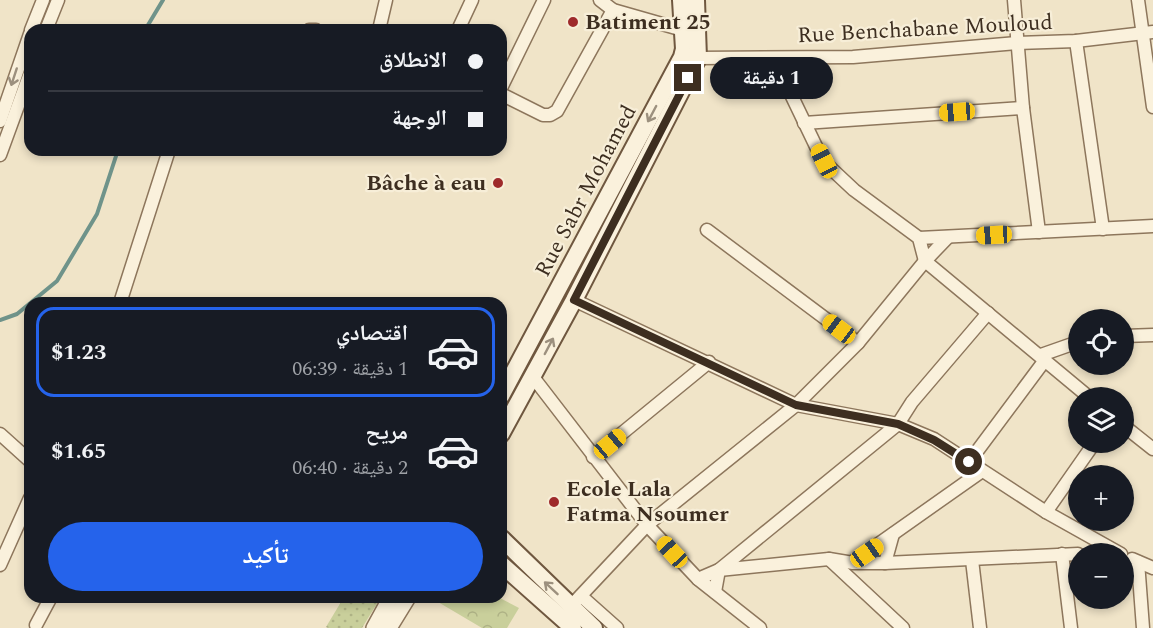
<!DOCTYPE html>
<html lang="ar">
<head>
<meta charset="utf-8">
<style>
  body { margin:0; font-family:Spectral,"Noto Naskh Arabic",serif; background:#242831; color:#f1f3f6; direction:rtl; height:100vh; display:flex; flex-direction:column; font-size:22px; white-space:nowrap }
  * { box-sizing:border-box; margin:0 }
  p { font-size:20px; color:#9ea1a6 }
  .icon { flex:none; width:33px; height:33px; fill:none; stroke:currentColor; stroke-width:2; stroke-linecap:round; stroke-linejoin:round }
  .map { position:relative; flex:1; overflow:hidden; direction:ltr }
  .panel { position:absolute; left:24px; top:297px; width:483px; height:306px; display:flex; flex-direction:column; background:#171b24; border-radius:18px; box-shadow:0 3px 9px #0003; direction:rtl }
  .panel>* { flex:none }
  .hud { position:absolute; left:24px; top:24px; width:483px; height:132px; border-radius:18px; box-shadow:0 3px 9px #0003; direction:rtl; display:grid; align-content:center; height:132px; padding:0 24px; background:#171b24 }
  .controls { position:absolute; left:1068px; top:309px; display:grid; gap:12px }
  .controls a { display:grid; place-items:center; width:66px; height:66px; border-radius:50%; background:#171b24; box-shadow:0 3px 9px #0003; font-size:30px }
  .end { position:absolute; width:27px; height:27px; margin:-14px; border:8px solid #3d2e20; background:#fff; box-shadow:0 0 0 3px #fff }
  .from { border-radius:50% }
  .bubble { position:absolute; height:42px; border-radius:21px; background:#171b24; box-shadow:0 3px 9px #0003; font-size:20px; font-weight:700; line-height:42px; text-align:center; direction:rtl }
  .car { position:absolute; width:18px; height:36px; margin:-18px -9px; border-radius:8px; box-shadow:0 0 4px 2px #0007; background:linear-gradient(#f5c518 24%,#345 0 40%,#f5c518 0 76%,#345 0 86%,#f5c518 0) }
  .hud b { display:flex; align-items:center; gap:21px; height:57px; font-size:22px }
  .hud b+b { border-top:2px solid #363941 }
  .hud i { width:15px; height:15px; background:#f1f3f6 }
  ul { padding:10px 0 0; list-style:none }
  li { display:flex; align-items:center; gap:18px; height:90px; margin:0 12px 9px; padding:0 12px; border:3px solid transparent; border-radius:18px }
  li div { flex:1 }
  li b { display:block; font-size:22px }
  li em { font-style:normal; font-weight:700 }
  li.selected { border-color:#2563eb }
  li>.icon { width:54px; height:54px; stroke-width:1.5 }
  .action { display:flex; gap:12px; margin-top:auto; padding:12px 24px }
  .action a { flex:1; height:69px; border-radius:36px; background:#2563eb; color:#fff; font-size:24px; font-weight:700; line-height:69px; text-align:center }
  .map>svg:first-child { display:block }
  .forest { fill:url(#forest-crowns) }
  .garden { fill:url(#garden-dots) }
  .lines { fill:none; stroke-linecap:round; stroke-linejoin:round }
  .stream { stroke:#6f938a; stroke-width:4 }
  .minor-casing { stroke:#8d765c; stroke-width:15 }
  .tertiary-casing { stroke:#8d765c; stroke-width:18 }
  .secondary-casing { stroke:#6f573f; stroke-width:20 }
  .minor { stroke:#faf1dc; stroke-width:12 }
  .tertiary { stroke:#faf1dc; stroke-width:15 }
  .secondary { stroke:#faf1dc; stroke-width:16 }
  .oneway { stroke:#9c907e }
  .route { stroke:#3d2e20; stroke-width:8 }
  .poi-dot { fill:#9e2a2b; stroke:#f7eed8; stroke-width:2 }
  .labels { text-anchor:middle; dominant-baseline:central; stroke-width:4.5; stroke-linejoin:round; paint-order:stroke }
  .poi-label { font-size:22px; font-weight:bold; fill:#3d2e20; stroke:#f7eed8; text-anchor:start }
  .street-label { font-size:22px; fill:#3d2e20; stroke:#f7eed8 }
</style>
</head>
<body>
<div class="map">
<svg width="1153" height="628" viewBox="0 0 1153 628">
  <defs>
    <pattern id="forest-crowns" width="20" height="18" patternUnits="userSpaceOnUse" patternTransform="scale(1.5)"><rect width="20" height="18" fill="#c9cf9b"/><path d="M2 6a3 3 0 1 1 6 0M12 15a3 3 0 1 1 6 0" fill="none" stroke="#aeb285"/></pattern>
    <pattern id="garden-dots" width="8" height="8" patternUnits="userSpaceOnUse" patternTransform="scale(1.5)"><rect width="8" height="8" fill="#c9cf9b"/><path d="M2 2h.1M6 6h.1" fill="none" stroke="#aeb285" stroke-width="1.8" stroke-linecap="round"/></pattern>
  </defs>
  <rect width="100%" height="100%" fill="#f0e4c8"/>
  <path class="forest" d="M441,597H498L519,608L507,628H482L438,602Z"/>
  <path class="garden" d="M344,597H381L362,628H328L326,627Z"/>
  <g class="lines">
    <g class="stream">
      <path d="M145,30L163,0"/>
      <path d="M0,320L17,314L57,281L97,214L118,150"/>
    </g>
    <g class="minor-casing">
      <g id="minor">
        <path d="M600,0L613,10L683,30"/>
        <path d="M1014,0L1023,108L1039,232"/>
        <path d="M1138,0L1153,107"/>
        <path d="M31,30L43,0"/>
        <path d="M46,30L58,0"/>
        <path d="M309,30H316"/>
        <path d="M379,30L386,0"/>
        <path d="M458,30L472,0"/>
        <path d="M1076,41L1103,229"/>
        <path d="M698,58L853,57L1017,43L1076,41L1153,32"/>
        <path d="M774,59L823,161L854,190L919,238L925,261L1090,398"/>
        <path d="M501,88L544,0"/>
        <path d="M501,94L543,115H550L557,111L613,10"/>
        <path d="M0,121L30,34"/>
        <path d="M804,123L1023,108"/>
        <path d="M0,155L30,73"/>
        <path d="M707,230L858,343"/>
        <path d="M919,238L1153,226"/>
        <path d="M574,300L796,405L898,424L934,439L1046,512L1121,554"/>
        <path d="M120,303L169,150"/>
        <path d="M1124,336L1153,335"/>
        <path d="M1041,355L1078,342"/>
        <path d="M533,377L647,525L698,579L760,628"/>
        <path d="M1124,426L1153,449"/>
        <path d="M0,434L30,461"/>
        <path d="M593,457L709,362"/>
        <path d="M969,462L1045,360"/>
        <path d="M1046,512L1095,442"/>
        <path d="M1062,554L1071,628"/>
        <path d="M829,559L903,628"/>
        <path d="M1132,559L1153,568"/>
        <path d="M972,560L980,628"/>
        <path d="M853,562L982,471"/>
        <path d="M1138,562L1143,628"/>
        <path d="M885,563L893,534"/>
        <path d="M0,565L30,498"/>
        <path d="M698,579L719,570L829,559L853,563H885L1078,554"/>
        <path d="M715,592L719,570L898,424L912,402L988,313"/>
        <path d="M581,596L617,628"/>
        <path d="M571,606L647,525L796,405L858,343L925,261L948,237"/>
        <path d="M36,625L51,597"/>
      </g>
    </g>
    <g class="tertiary-casing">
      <g id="tertiary">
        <path d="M374,628L391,597"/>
        <path d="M389,628L408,597"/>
      </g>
    </g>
    <g class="secondary-casing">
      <g id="secondary">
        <path d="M501,396L682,57L684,49L681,0"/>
        <path d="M501,434L574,300L698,58L696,0"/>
        <path d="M501,538L594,628"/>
        <path d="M501,564L573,628"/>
      </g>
    </g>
    <use href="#minor" class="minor"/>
    <use href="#tertiary" class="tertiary"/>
    <use href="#secondary" class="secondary"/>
  </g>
  <defs><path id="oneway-shaft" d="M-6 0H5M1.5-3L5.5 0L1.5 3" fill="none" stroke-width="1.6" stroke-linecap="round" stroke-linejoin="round" transform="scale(1.5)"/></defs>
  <g class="oneway">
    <use href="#oneway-shaft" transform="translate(14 77) rotate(108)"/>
    <use href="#oneway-shaft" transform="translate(652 114) rotate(118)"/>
    <use href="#oneway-shaft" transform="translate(549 346) rotate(-62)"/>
    <use href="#oneway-shaft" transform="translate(551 588) rotate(-137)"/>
  </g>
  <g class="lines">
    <path class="route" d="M688,78L574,300L796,405L898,424L934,440L969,462"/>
  </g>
  <g class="poi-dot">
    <circle cx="573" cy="22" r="6"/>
    <circle cx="498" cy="183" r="6"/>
    <circle cx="554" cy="502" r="6"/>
  </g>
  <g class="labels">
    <g class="poi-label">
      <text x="585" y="22">Batiment 25</text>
      <text x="486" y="183" text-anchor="end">Bâche à eau</text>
      <text x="566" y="489">Ecole Lala<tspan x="566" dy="25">Fatma Nsoumer</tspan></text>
    </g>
    <g class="street-label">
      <text transform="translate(925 29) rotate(-3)">Rue Benchabane Mouloud</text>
      <text transform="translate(586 191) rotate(-62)">Rue Sabr Mohamed</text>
    </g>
  </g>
</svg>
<div class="controls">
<a><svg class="icon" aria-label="locate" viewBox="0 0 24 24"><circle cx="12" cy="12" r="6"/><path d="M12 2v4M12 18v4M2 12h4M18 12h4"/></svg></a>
<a><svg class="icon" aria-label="layers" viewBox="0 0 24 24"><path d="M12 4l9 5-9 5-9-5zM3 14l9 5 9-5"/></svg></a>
<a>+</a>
<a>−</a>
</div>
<i class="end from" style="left:969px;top:462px"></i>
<i class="end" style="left:688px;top:78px"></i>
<div class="bubble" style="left:710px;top:57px;width:123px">1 دقيقة</div>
<i class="car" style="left:957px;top:112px;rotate:266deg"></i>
<i class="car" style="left:824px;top:161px;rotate:333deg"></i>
<i class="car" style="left:994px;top:235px;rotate:267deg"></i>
<i class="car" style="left:839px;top:329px;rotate:307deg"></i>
<i class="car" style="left:610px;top:444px;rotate:50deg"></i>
<i class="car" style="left:672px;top:552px;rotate:317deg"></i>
<i class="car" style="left:867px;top:553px;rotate:55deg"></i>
<div class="hud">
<b><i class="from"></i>الانطلاق</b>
<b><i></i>الوجهة</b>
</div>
<section class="panel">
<ul>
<li class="selected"><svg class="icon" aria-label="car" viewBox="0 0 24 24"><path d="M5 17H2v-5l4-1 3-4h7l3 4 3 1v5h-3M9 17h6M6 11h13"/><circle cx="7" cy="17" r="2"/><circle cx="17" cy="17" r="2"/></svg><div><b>اقتصادي</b><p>1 دقيقة · 06:39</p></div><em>$1.23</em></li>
<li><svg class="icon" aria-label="car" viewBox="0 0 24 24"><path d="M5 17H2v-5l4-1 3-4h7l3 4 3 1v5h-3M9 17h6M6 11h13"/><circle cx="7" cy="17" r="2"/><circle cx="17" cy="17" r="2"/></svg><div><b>مريح</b><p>2 دقيقة · 06:40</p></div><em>$1.65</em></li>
</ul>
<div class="action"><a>تأكيد</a></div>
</section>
</div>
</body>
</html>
